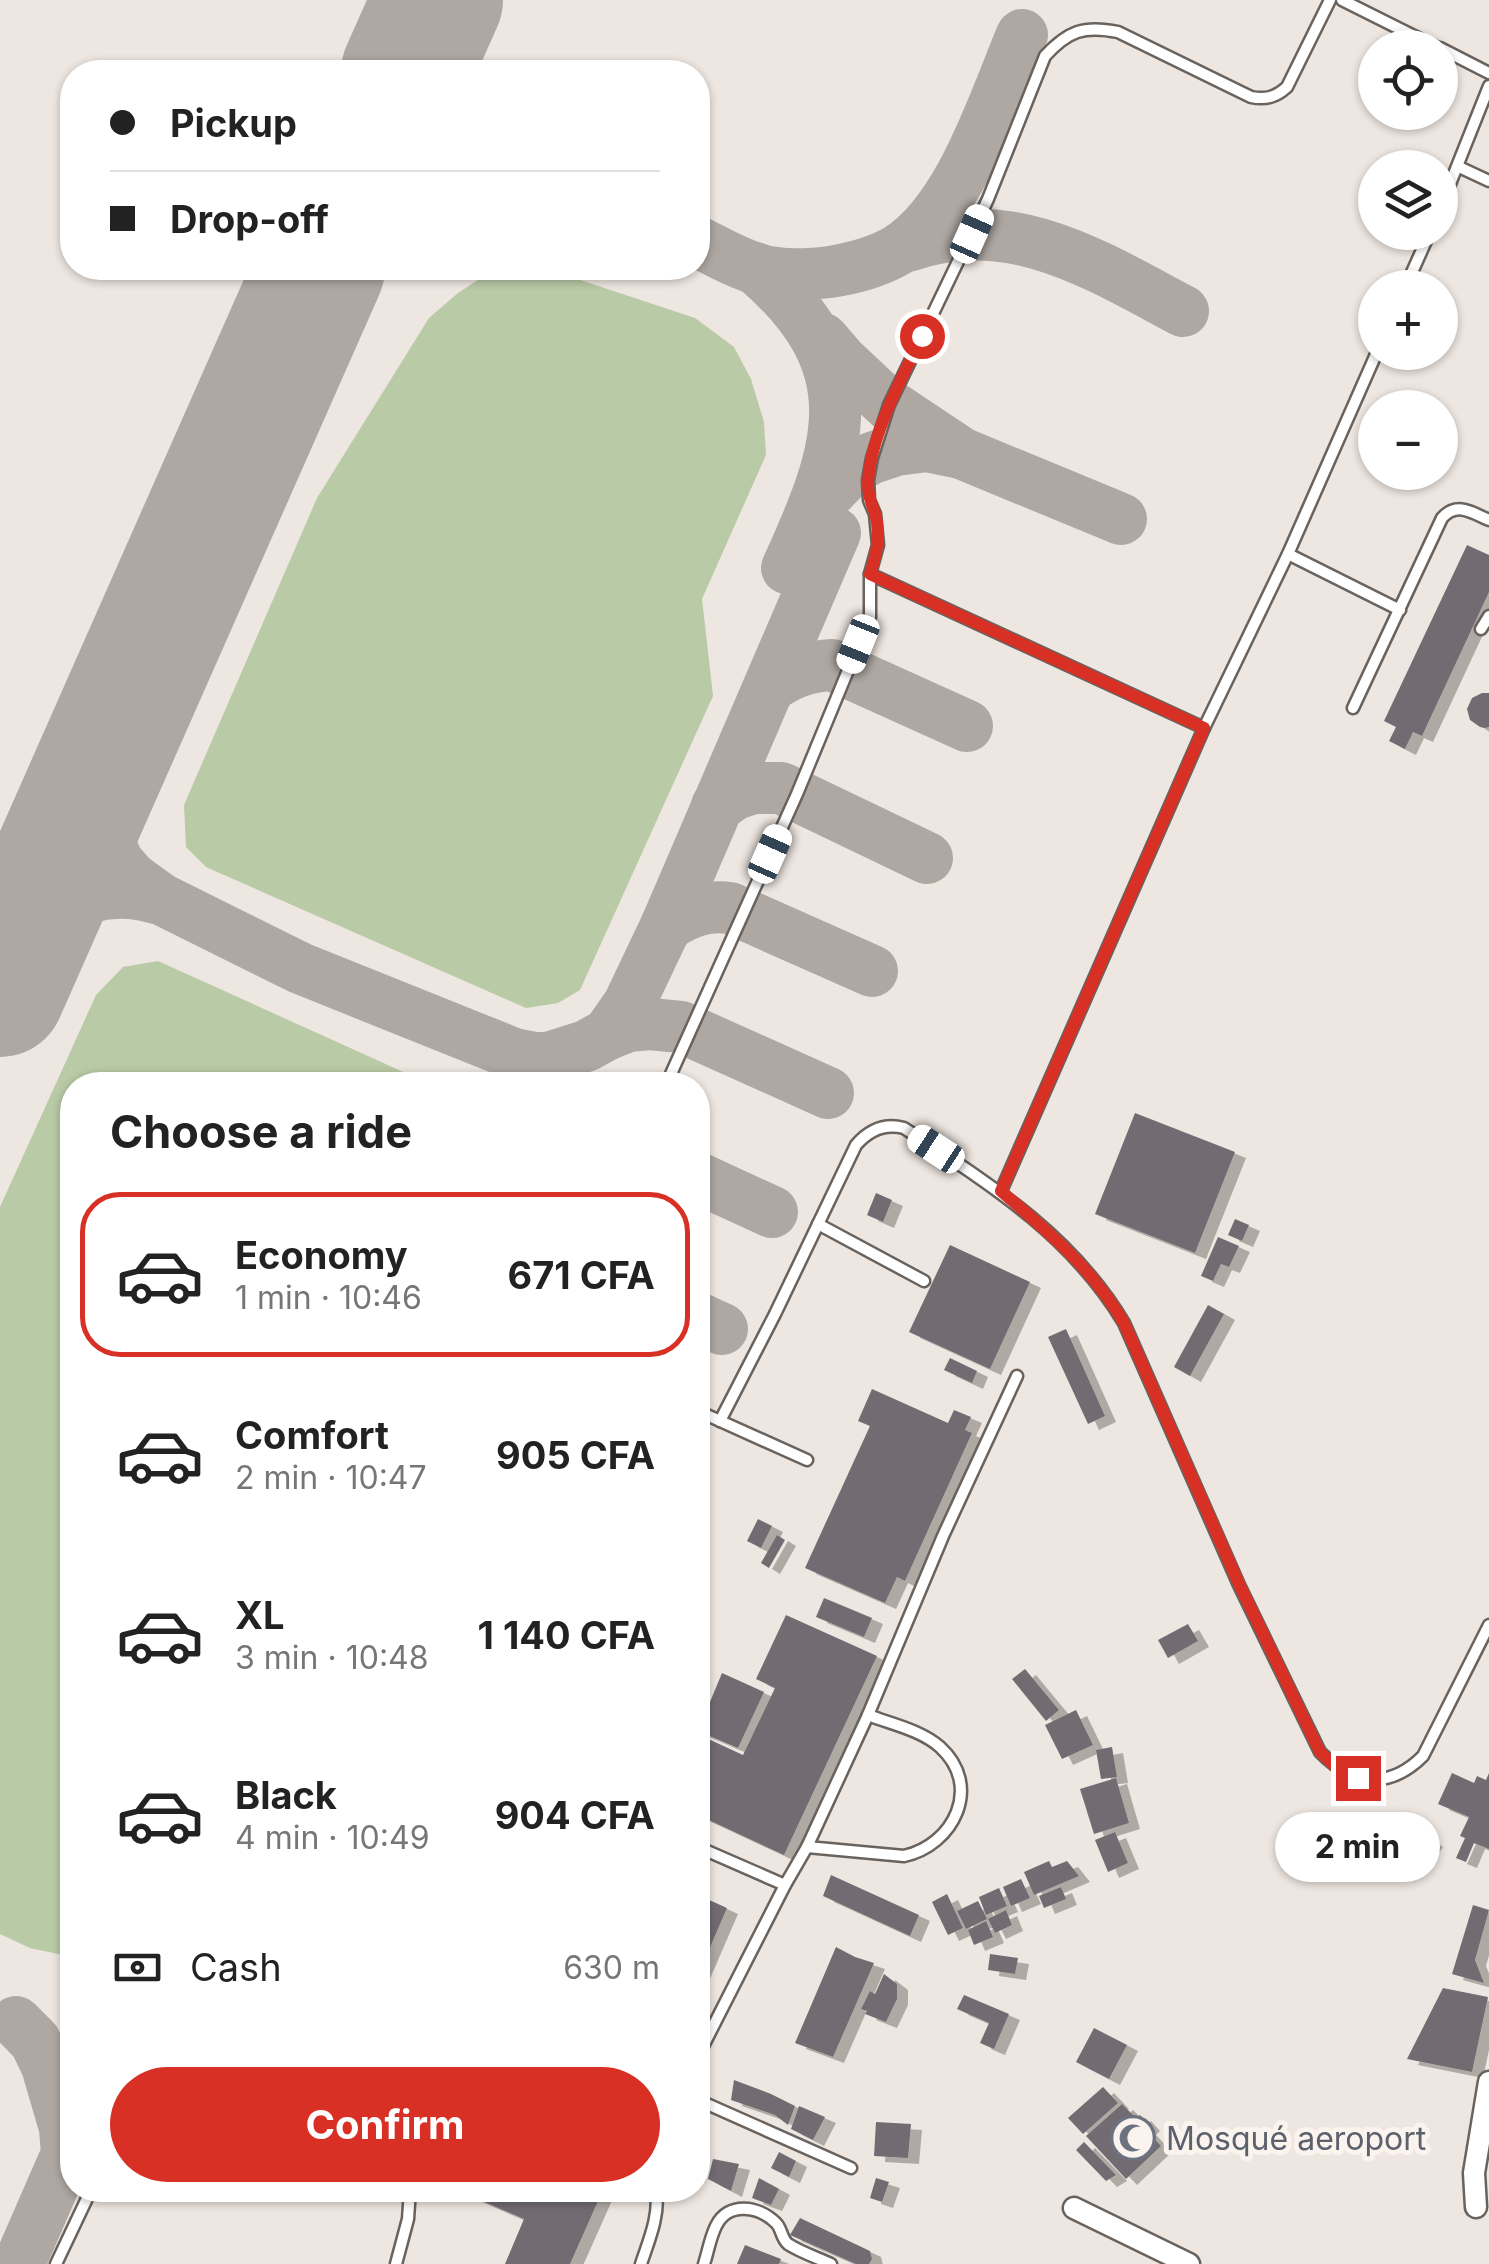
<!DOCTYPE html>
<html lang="en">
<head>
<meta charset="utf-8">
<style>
  body { margin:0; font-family:Inter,sans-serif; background:#f2f2f2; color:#222; height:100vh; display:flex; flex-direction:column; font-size:38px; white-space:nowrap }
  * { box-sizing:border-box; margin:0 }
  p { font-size:32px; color:#767676 }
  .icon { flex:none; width:55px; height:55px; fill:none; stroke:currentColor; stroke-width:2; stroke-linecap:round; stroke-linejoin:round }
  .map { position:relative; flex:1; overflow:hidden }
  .side { position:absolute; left:60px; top:1072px; width:650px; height:1130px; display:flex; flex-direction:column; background:#fff; border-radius:40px; box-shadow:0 2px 8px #0004 }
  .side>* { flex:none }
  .top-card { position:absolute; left:60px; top:60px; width:650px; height:220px; border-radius:40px; box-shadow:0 2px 8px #0004; display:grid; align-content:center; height:220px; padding:0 50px; background:#fff }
  .tools { position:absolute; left:1358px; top:30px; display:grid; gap:20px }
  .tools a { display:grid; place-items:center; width:100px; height:100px; border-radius:50%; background:#fff; box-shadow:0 2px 8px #0004; font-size:50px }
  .end { position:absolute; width:45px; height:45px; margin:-22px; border:12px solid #d93025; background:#fff; box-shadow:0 0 0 5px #fff }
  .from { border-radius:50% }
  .bubble { position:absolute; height:70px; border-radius:35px; background:#fff; box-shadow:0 2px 8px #0004; font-size:32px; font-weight:700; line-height:70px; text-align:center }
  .car { position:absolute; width:30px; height:60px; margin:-30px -15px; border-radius:12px; box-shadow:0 0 8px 2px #0007; background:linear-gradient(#fff 24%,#345 0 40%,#fff 0 76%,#345 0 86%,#fff 0) }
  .top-card b { display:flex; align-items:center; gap:35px; height:95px; font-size:38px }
  .top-card b+b { border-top:2px solid #e0e0e0 }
  .top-card i { width:25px; height:25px; background:#222 }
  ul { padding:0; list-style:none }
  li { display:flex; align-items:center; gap:30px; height:165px; margin:0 20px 15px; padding:0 30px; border:5px solid transparent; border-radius:40px }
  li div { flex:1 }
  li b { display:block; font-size:38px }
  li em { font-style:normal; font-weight:700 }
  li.current { border-color:#d93025 }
  li>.icon { width:90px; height:90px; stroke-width:1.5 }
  h2 { padding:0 50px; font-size:45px; line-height:120px }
  .pay { display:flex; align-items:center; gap:25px; height:110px; padding:0 50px; font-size:38px }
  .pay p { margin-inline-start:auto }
  .button { display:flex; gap:20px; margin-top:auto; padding:20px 50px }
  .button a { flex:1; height:115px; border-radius:60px; background:#d93025; color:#fff; font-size:40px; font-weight:700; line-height:115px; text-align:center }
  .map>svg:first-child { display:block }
  .green { fill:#b9caa6 }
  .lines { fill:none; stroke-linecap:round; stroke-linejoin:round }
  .taxiway { stroke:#aea7a2; stroke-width:52 }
  .runway { stroke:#aea7a2; stroke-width:130 }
  .building { fill:#726c72; filter:url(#shadow) }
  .lane-casing { stroke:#69625d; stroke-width:15 }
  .street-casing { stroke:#69625d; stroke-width:25 }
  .lane { stroke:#fff; stroke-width:10 }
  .street { stroke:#fff; stroke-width:20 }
  .route { stroke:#d93025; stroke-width:12 }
  .labels { text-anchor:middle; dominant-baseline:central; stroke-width:10; stroke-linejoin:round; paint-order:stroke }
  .worship-label { font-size:32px; fill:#5b616d; stroke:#fbf3ed; text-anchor:start }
</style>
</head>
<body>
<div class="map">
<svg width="1489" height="2264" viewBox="0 0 1489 2264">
  <defs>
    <filter id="shadow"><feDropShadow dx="11" dy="6" stdDeviation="0" flood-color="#0004"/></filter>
  </defs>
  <rect width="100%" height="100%" fill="#eee6e0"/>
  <g class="green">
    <path d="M544,268L695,318L734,347L751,379L764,422L766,455L702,599L713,696L580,990L558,1003L526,1008L206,867L186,847L184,805L317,498L429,318L458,293L484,276L513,270Z"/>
    <path d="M158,961L432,1085H72V1957L30,1948L0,1934V1207L96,995L123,967Z"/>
  </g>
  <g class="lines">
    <g class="taxiway">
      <path d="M450,0V39L459,72"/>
      <path d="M698,242C716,251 735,262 754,268C777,276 806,275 830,272C853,268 875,263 896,251C960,213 994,101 1022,35"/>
      <path d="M908,246C1011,210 1096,265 1183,311"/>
      <path d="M319,268H320"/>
      <path d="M755,268C870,366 843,446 787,568"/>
      <path d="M823,339L842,361L889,405L961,453L1121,519"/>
      <path d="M823,499L853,468L872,458L896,450L927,446L961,453"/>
      <path d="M771,686C790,673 808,666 832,665L967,726"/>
      <path d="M94,776L96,814L118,862L132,878L161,899L300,968L514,1054L527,1066L537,1080"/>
      <path d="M717,806L735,794L753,788H781L927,858"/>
      <path d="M666,926C687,912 705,905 730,908L872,971"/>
      <path d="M17,951C46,916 79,890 128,893C139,893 150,897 161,899"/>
      <path d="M608,1034L628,1026L650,1024L681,1027L828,1093"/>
      <path d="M514,1054L535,1058H548L586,1046L608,1034L629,1004L666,926L835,533"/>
      <path d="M698,1178L772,1212"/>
      <path d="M698,1318L722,1329"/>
      <path d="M16,2022L35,2041L47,2066L65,2128L67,2154L19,2264"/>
    </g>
    <g class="runway">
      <path d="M406,72L438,0"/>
      <path d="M0,992L320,268"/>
    </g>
  </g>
  <g class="building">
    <path d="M1467,545L1489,555V592L1422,736L1413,732L1405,749L1389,741L1396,727L1384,721Z"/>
    <path d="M1482,693H1489V727L1485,728L1480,727L1470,720L1467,709L1472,698Z"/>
    <path d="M1135,1113L1235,1152L1195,1253L1095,1214Z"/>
    <path d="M876,1193L892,1200L883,1222L867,1215Z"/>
    <path d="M1235,1219L1249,1225L1242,1241L1228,1235Z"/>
    <path d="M1218,1237L1239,1246L1229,1267L1221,1264L1213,1281L1201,1276Z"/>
    <path d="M950,1245L1030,1282L990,1369L909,1332Z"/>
    <path d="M1208,1305L1224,1314L1190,1376L1174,1367Z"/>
    <path d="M1066,1329L1105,1416L1088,1424L1048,1337Z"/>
    <path d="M950,1358L977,1371L972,1383L944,1370Z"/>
    <path d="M872,1389L948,1423L954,1410L971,1417L965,1430L972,1433L905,1581L897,1577L885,1603L805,1568L870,1426L858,1421Z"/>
    <path d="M758,1519L772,1526L761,1548L747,1541Z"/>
    <path d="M777,1535L785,1540L769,1568L761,1563Z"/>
    <path d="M824,1598L872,1618L864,1637L816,1617Z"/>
    <path d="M786,1615L877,1656L784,1855L698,1815V1751L704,1737L743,1755L775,1688L756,1679Z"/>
    <path d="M1188,1624L1198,1641L1168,1658L1158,1640Z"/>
    <path d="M1025,1669L1059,1710L1046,1721L1012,1679Z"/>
    <path d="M722,1673L764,1692L738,1748L698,1731Z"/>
    <path d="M1076,1710L1093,1745L1062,1759L1045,1725Z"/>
    <path d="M1112,1747L1117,1777L1101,1779L1096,1750Z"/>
    <path d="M1452,1773L1474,1783L1477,1776L1486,1780L1489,1773V1849L1474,1843L1466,1862L1456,1858L1465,1838L1460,1836L1469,1817L1438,1804Z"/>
    <path d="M1116,1778L1129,1823L1094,1834L1080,1789Z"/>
    <path d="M1415,1829L1432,1841L1421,1858L1404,1846Z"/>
    <path d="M1115,1832L1128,1863L1108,1872L1095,1840Z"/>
    <path d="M1049,1861L1052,1867L1067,1861L1079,1876L1034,1895L1024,1872Z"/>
    <path d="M831,1875L919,1915L910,1936L823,1896Z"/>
    <path d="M1021,1879L1030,1898L1011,1906L1003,1887Z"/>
    <path d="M1061,1887L1066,1899L1044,1908L1039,1896Z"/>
    <path d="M999,1888L1007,1906L986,1915L979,1897Z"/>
    <path d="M947,1894L963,1928L948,1935L932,1902Z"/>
    <path d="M698,1895L727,1908L698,1975Z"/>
    <path d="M978,1901L987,1919L966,1929L957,1911Z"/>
    <path d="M1473,1905L1489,1910L1475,1960L1484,1983L1452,1974Z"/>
    <path d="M1006,1910L1012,1925L995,1933L988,1919Z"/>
    <path d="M986,1921L993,1937L974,1945L968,1930Z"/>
    <path d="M836,1947L855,1957L874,1963L833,2057L795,2043Z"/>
    <path d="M990,1954L1018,1958L1015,1974L988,1970Z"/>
    <path d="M884,1974L897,1984V1999L886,2022L865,2014L867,2011L861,2009L870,1991L875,1994Z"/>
    <path d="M1443,1988L1488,1997L1472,2072L1407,2059Z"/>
    <path d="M964,1995L1009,2014L994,2049L980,2043L989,2023L957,2009Z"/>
    <path d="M1094,2028L1127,2045L1109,2079L1076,2062Z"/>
    <path d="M734,2080L771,2094L795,2106L788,2125L775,2115L731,2100Z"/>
    <path d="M1103,2087L1118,2103L1083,2134L1068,2118Z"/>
    <path d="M1122,2104L1136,2118L1140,2115L1149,2125L1145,2129L1161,2146L1126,2179L1086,2136Z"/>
    <path d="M799,2106L825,2117L813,2140L791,2129Z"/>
    <path d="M876,2122L911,2124L908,2158L874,2156Z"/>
    <path d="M1084,2142L1116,2175L1106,2181L1076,2150Z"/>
    <path d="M779,2152L796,2161L789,2177L771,2168Z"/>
    <path d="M713,2159L739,2164L731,2191L708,2179Z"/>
    <path d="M759,2178L779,2189L771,2205L752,2198Z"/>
    <path d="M876,2178L889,2182L882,2202L870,2198Z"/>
    <path d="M457,2190H603L570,2264H505L524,2219Z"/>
    <path d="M800,2218L870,2251L872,2259L869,2264H856L790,2235Z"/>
    <path d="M745,2245L781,2259L779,2264H737Z"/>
  </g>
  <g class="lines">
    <g class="lane-casing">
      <g id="lane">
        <path d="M1342,0L1438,48"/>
        <path d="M1440,48L1489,73"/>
        <path d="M1459,167L1489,181"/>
        <path d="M1440,209L1489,86"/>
        <path d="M1405,288L1430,232"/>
        <path d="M1288,554L1400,610"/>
        <path d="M870,574L1204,728"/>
        <path d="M1481,629L1489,616"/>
        <path d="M1353,708L1442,518C1457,501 1473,513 1489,520"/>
        <path d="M666,1085L797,794L870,617V574L878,545L875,514L869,500L868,480L872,458L889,405L988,199L1045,56C1068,31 1084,25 1118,32L1251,97C1266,100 1276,97 1287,87L1330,0"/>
        <path d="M1001,1191L1204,728L1288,554L1377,352"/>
        <path d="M818,1224L924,1281"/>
        <path d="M698,1411L807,1460"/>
        <path d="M720,1421L775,1314L856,1145C869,1130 885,1123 904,1128C988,1183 1071,1234 1124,1323L1239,1585L1320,1752C1352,1785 1389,1790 1423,1756L1489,1625"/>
        <path d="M698,1847L785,1885"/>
        <path d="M807,1847L904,1856C954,1845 983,1786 940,1747C921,1730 891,1724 868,1715"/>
        <path d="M698,2056L785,1885L807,1847L868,1715L943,1536L1017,1376"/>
        <path d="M698,2100L851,2168"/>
        <path d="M56,2264L91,2190"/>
        <path d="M396,2264L408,2219L410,2190"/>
        <path d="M641,2264C649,2240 660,2215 656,2190"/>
        <path d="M704,2264C708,2252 710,2238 716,2226C728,2201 759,2206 776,2223C782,2229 781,2238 788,2244C800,2252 818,2258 831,2264"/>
      </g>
    </g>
    <g class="street-casing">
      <g id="street">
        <path d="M1476,2207L1474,2173L1489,2082"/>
        <path d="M1074,2208L1189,2264"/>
      </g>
    </g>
    <use href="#lane" class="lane"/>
    <use href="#street" class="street"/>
  </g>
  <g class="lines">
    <path class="route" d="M922,336C902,378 870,436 868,483C868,495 871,502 875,513C881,534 877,555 870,574L1204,728L1001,1191C1049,1233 1091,1267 1124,1323L1239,1584L1320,1752L1338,1769L1358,1778"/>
  </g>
  <defs>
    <g id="mosque-ring" transform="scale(2.25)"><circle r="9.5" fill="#fbf3ed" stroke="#6b7280" stroke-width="1.5"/><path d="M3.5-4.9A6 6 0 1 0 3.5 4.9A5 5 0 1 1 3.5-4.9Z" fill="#6b7280"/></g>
  </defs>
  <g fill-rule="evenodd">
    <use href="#mosque-ring" x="1133" y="2138"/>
  </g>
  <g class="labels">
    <g class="worship-label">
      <text x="1166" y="2138">Mosqué aeroport</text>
    </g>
  </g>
</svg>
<div class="tools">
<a><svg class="icon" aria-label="locate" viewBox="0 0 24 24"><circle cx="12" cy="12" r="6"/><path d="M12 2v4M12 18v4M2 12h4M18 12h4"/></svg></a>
<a><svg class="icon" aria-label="layers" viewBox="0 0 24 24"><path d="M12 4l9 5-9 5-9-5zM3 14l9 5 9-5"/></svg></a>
<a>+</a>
<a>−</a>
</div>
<i class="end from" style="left:922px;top:336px"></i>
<i class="end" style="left:1358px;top:1778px"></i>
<div class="bubble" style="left:1275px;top:1812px;width:165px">2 min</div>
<i class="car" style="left:972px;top:234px;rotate:24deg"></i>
<i class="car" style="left:858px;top:644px;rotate:202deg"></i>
<i class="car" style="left:770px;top:854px;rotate:24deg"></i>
<i class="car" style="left:936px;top:1149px;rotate:303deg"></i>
<div class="top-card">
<b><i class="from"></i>Pickup</b>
<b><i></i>Drop-off</b>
</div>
<section class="side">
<h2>Choose a ride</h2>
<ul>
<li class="current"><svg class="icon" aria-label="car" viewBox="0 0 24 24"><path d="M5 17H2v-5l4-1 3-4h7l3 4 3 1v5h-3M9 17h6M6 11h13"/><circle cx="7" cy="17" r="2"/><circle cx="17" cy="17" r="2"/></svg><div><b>Economy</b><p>1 min · 10:46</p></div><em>671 CFA</em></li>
<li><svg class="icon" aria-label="car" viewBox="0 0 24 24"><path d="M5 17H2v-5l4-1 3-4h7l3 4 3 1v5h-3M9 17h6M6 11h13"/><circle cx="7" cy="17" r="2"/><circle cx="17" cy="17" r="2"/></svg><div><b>Comfort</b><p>2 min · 10:47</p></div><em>905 CFA</em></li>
<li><svg class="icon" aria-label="car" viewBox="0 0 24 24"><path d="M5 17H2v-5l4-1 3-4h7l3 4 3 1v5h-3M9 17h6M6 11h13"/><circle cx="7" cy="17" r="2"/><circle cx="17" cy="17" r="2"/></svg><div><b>XL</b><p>3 min · 10:48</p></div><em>1 140 CFA</em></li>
<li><svg class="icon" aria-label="car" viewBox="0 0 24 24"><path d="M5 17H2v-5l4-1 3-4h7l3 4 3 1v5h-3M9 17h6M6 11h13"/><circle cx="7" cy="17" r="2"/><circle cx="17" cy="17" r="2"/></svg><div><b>Black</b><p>4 min · 10:49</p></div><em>904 CFA</em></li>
</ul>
<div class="pay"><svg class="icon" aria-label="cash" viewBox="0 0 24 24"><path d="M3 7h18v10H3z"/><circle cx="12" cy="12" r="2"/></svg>Cash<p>630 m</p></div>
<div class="button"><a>Confirm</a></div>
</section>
</div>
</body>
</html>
